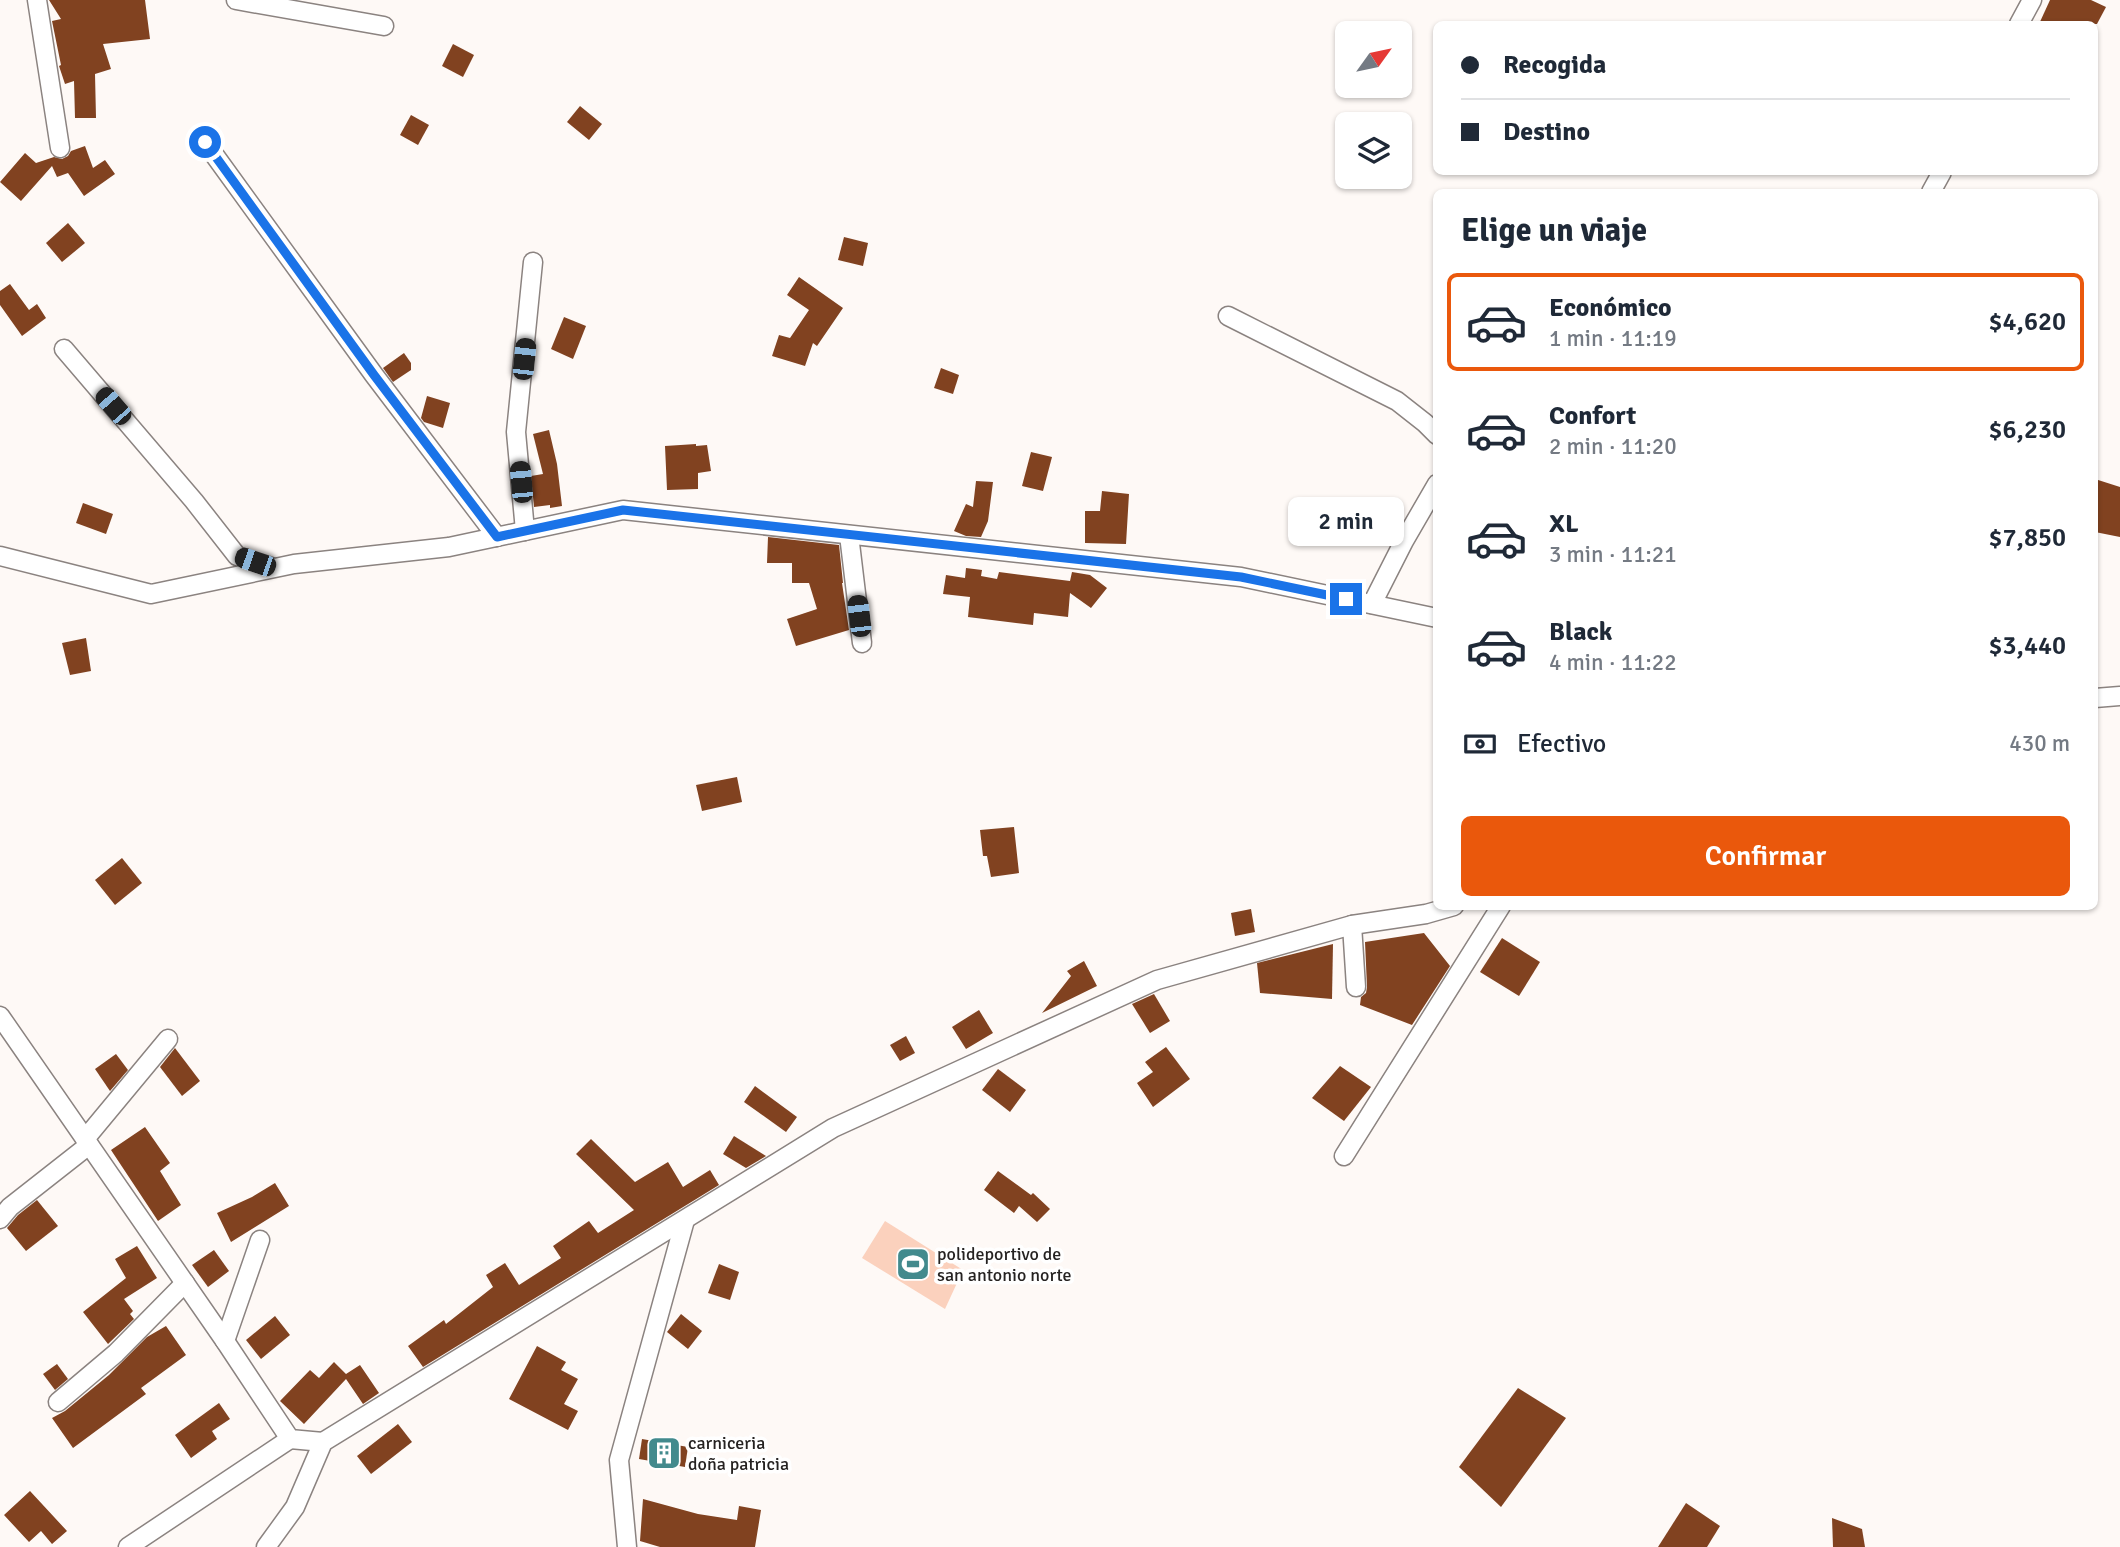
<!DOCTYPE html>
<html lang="es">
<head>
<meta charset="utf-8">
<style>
  body { margin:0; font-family:Signika,sans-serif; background:#f2f2f3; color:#1f2937; height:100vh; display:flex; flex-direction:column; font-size:26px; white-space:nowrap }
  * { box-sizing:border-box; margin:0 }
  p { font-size:23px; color:#747a83 }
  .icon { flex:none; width:38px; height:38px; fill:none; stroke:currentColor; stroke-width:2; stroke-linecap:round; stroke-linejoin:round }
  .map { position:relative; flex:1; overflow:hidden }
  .side { position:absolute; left:1433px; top:189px; width:665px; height:721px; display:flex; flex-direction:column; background:#fff; border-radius:10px; box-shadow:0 2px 5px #0004 }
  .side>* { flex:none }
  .top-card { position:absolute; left:1433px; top:21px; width:665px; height:154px; border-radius:10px; box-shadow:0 2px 5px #0004; display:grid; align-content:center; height:154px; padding:0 28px; background:#fff }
  .needle { width:46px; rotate:57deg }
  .fabs { position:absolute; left:1335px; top:21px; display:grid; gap:14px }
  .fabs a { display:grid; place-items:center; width:77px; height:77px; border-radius:10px; background:#fff; box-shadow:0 2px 5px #0004; font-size:35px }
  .end { position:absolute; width:32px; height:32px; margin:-16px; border:9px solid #1a73e8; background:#fff; box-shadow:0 0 0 4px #fff }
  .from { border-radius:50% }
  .bubble { position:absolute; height:49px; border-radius:10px; background:#fff; box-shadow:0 2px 5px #0004; font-size:23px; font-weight:600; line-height:49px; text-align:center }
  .car { position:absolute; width:21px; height:42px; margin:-21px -10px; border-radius:9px; box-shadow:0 0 5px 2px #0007; background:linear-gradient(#222 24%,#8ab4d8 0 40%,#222 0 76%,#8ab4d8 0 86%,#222 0) }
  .top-card b { display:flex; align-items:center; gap:24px; height:66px; font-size:26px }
  .top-card b+b { border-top:2px solid #e0e1e3 }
  .top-card i { width:18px; height:18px; background:#1f2937 }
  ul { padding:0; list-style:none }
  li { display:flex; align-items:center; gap:21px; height:98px; margin:0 14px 10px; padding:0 14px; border:4px solid transparent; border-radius:10px }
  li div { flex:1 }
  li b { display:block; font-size:26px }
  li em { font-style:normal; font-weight:600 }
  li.on { border-color:#ea580c }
  li>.icon { width:63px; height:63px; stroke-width:1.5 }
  h2 { padding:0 28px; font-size:32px; line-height:84px }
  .pay { display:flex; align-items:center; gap:18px; height:77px; padding:0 28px; font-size:26px }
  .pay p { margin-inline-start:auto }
  .button { display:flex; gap:14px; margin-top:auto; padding:14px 28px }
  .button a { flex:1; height:80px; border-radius:10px; background:#ea580c; color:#fff; font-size:28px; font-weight:600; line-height:80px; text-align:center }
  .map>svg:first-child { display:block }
  .green { fill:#fbd1bd }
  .building { fill:#814220 }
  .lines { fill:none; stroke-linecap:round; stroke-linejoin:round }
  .street-casing { stroke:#8b8380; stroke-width:21 }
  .street { stroke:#fff; stroke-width:18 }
  .route { stroke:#1a73e8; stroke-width:9 }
  .labels { text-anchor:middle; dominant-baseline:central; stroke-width:7; stroke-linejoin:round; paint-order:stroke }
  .poi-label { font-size:18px; fill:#252221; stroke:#fff; text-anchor:start }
</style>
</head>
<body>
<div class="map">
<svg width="2120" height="1547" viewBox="0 0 2120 1547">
  <rect width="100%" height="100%" fill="#fef9f6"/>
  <path class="green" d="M885,1221L963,1270L945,1309L862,1258Z"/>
  <g class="building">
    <path d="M49,0H145L150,39L103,44L111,69L95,74L96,118H75L74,81L65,84L59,66L61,65L52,21L61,19Z"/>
    <path d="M2050,0H2091L2106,7L2097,24H2039Z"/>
    <path d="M453,44L474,55L463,77L442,66Z"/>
    <path d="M580,106L602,124L589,140L567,122Z"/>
    <path d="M411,115L429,125L418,145L400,135Z"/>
    <path d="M85,146L93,168L105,160L115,174L84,196L68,173L57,177L52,166L21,201L0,182L25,153L36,163L54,157L62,159L68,156L71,151Z"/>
    <path d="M68,223L85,243L62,262L46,243Z"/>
    <path d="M844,237L868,243L863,266L838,260Z"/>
    <path d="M799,277L843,308L817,346L813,343L805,366L772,356L779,335L790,338L809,310L787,295Z"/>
    <path d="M10,284L29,310L37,304L46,318L22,336L0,305V291Z"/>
    <path d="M564,317L586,326L573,359L551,349Z"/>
    <path d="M404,353L411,363V370L393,382L383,368Z"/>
    <path d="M941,368L959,375L953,394L934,388Z"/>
    <path d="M427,396L450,403L443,428L424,422L421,418Z"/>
    <path d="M549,430L557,464L562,506L550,508V505L534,507L531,476L543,474L533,434Z"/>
    <path d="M696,444V446L707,445L711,471L698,473V489L667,490L665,446Z"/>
    <path d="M1031,452L1052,457L1043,491L1022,486Z"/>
    <path d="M2095,479L2120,487V537L2095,532Z"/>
    <path d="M976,481L993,482L988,521L981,537L966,536L954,531L966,504L973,507Z"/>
    <path d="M1102,491L1129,494L1126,544L1085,543V511H1100Z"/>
    <path d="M83,503L113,514L106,534L76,523Z"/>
    <path d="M768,537L839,545L843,583H842L849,630L796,646L787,619L817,609L809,583H792V563H767Z"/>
    <path d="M966,568L982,570L981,576L997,579L999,572L1070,581L1072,572L1090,575L1107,588L1091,608L1070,593L1068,617L1034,613L1033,625L968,617L970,597L943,594L946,575L965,578Z"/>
    <path d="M86,638L91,671L70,675L62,643Z"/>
    <path d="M737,777L742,802L702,811L696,785Z"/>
    <path d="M1014,827L1019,873L991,877L987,856H983L980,830Z"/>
    <path d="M122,858L142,883L115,905L95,880Z"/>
    <path d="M1251,909L1255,932L1235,936L1231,913Z"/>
    <path d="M1424,933L1450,966L1412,1025L1360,1005L1361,997L1366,993L1367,987L1365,942Z"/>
    <path d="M1502,938L1540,962L1519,996L1480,972Z"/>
    <path d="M1333,944L1332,999L1260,993L1257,963Z"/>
    <path d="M1084,961L1097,986L1042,1013L1071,976L1067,971Z"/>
    <path d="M1154,994L1170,1021L1150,1033L1132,1004Z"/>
    <path d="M979,1010L993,1033L966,1049L952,1027Z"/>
    <path d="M906,1036L915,1053L900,1061L890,1045Z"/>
    <path d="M1166,1047L1190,1079L1153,1107L1137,1083L1153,1072L1145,1062Z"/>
    <path d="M175,1048L200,1081L182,1096L160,1067Z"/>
    <path d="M116,1054L128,1070L110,1091L95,1069Z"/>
    <path d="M1340,1066L1371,1087L1344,1121L1312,1098Z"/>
    <path d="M998,1069L1026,1090L1010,1112L982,1090Z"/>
    <path d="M755,1086L797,1117L786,1132L744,1102Z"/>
    <path d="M145,1127L170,1163L160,1171L181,1205L158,1221L111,1150Z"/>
    <path d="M734,1136L766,1156L746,1168L723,1154Z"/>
    <path d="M591,1139L635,1182L668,1162L683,1187L710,1170L719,1185L423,1367L408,1346L444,1320L446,1324L493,1287L486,1275L505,1263L519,1285L561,1258L553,1246L589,1221L598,1233L634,1210L576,1154Z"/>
    <path d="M998,1171L1031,1195L1033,1193L1050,1209L1037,1222L1019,1206L1014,1213L984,1190Z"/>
    <path d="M275,1183L289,1206L231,1242L217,1213L252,1197Z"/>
    <path d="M37,1200L58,1226L26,1251L7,1228L18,1215Z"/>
    <path d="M137,1246L157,1278L124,1299L133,1311L130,1314L134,1319L108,1344L83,1312L126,1278L115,1259Z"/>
    <path d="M214,1250L229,1271L208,1287L192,1265Z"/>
    <path d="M719,1264L739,1272L730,1300L708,1293Z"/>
    <path d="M681,1314L702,1331L688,1349L667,1332Z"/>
    <path d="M275,1316L290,1335L261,1359L246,1340Z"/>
    <path d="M166,1326L186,1355L141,1388L146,1394L73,1448L52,1418L65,1411L109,1375L147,1337Z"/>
    <path d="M537,1346L566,1362L561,1370L578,1379L564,1404L578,1411L568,1430L509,1399Z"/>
    <path d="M334,1362L346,1374L360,1365L379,1393L363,1404L346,1379L304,1424L280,1401L310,1370L319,1378Z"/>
    <path d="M57,1364L68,1379L55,1390L43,1374Z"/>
    <path d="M1518,1388L1566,1418L1501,1507L1459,1467Z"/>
    <path d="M219,1403L230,1419L212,1431L217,1439L191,1458L175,1435Z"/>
    <path d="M398,1424L412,1442L371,1474L357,1456Z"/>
    <path d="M642,1439L688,1447L685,1467L639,1459Z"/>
    <path d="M30,1491L67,1531L52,1544L41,1531L29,1542L4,1515Z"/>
    <path d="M643,1499L698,1514L737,1520L739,1506L761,1510L755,1547H660L640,1541Z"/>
    <path d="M1686,1503L1720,1526L1707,1547H1658Z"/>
    <path d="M1832,1518L1862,1529L1865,1547H1833Z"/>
  </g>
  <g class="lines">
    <g class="street-casing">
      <g id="street">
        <path d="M37,0L60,148"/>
        <path d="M236,0L384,26"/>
        <path d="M2019,24L2032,0"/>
        <path d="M205,142L374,375L497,537"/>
        <path d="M1931,192L1942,172"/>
        <path d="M1228,316L1397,401L1425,423L1437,435"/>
        <path d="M64,349L194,501L237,556L271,567"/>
        <path d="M525,531L516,432L533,262"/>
        <path d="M849,535L862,643"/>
        <path d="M0,556L151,594L294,564L449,547L623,510L1241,577L1437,618"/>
        <path d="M1372,604L1404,541L1437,484"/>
        <path d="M2095,698L2120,696"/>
        <path d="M1352,925L1356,987"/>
        <path d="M0,1016L225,1341L290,1439L323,1442"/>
        <path d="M85,1139L168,1039"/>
        <path d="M1344,1156L1501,906"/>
        <path d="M0,1219L10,1207L89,1145"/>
        <path d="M225,1341L260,1240"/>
        <path d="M58,1402L116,1353L185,1283"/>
        <path d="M128,1547L290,1439"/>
        <path d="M266,1547L295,1507L323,1442L833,1128L1157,980L1352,925L1426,914L1454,906"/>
        <path d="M627,1547L619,1460L685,1220"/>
      </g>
    </g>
    <use href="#street" class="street"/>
  </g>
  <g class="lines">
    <path class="route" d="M205,142L374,375L497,537L623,510L1241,577L1346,599"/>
  </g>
  <defs>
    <g id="stadium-square" transform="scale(1.75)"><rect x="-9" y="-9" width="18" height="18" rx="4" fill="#428a8d" stroke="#fff"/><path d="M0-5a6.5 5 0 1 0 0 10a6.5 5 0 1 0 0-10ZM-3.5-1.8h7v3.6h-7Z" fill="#fff"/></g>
    <g id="building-square" transform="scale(1.75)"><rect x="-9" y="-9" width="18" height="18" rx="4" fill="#428a8d" stroke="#fff"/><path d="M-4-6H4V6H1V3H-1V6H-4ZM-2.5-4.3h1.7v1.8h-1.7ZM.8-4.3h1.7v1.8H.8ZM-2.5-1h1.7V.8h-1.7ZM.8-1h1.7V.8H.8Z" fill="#fff"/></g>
  </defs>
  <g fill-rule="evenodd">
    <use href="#stadium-square" x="913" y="1264"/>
    <use href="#building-square" x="664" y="1453"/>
  </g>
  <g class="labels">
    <g class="poi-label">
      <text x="937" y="1254">polideportivo de<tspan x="937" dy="21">san antonio norte</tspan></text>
      <text x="688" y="1443">carniceria<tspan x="688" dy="21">doña patricia</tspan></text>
    </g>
  </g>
</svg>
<div class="fabs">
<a><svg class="needle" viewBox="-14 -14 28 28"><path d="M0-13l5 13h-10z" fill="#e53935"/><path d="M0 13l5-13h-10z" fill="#747a83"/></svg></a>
<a><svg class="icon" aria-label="layers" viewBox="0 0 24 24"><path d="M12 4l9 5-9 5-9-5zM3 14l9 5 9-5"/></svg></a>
</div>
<i class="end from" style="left:205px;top:142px"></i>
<i class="end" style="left:1346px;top:599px"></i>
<div class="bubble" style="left:1288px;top:497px;width:116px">2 min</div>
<i class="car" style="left:524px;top:359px;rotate:6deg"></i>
<i class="car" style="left:113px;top:406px;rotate:319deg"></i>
<i class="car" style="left:521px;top:482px;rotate:355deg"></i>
<i class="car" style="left:255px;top:562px;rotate:289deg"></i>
<i class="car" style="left:859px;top:616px;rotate:353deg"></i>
<div class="top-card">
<b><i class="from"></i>Recogida</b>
<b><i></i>Destino</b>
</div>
<section class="side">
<h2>Elige un viaje</h2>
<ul>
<li class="on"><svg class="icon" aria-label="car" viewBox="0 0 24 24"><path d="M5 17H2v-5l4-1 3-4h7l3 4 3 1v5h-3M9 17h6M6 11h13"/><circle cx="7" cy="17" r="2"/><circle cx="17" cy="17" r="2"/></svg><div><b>Económico</b><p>1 min · 11:19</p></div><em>$4,620</em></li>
<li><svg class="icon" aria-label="car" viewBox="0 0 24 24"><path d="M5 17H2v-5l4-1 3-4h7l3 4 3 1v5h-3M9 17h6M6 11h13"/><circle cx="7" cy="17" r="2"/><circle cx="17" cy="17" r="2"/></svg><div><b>Confort</b><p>2 min · 11:20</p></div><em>$6,230</em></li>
<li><svg class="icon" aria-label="car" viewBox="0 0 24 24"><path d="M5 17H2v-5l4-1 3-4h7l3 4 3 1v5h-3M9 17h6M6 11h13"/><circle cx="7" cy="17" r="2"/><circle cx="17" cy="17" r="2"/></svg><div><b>XL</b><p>3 min · 11:21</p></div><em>$7,850</em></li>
<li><svg class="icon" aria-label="car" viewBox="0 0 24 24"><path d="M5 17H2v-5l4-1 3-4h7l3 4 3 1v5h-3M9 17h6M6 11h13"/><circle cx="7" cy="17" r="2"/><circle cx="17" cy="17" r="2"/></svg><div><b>Black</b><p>4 min · 11:22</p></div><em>$3,440</em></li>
</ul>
<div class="pay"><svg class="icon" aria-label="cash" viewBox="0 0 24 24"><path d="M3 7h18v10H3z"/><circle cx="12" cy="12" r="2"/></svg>Efectivo<p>430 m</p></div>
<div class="button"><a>Confirmar</a></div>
</section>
</div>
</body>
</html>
